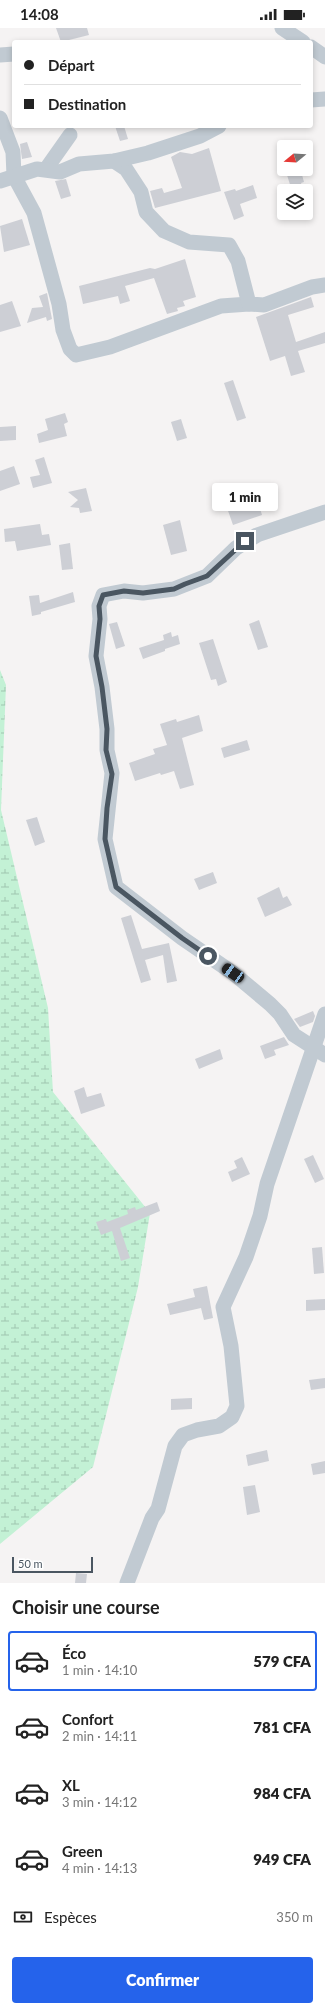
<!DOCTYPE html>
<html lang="fr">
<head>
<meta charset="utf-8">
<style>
  body { margin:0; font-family:Lato,sans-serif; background:#f2f2f2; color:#222; height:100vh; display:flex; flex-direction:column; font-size:15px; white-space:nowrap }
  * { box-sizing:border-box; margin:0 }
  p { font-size:13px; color:#767676 }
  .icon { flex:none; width:22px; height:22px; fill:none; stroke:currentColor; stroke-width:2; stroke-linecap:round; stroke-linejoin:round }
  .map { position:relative; height:1555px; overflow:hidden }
  .side { display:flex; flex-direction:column; background:#fff; flex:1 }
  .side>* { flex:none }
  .hud { position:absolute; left:12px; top:12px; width:301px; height:88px; border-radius:4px; box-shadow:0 2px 6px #0003; display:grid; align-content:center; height:88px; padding:0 12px; background:#fff }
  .needle { width:26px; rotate:252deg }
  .buttons { position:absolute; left:277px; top:112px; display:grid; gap:8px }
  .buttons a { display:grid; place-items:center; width:36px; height:36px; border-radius:4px; background:#fff; box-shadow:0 2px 6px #0003; font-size:20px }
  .scale { position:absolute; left:12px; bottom:10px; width:81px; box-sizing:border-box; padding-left:4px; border:2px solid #4a5661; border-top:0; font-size:11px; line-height:14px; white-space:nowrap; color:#4a5661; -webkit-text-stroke:3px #fff; paint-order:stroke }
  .end { position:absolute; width:18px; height:18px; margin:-9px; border:5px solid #4a5661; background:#fff; box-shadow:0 0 0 2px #fff }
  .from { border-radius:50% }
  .bubble { position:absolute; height:28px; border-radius:4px; background:#fff; box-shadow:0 2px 6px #0003; font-size:13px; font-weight:800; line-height:28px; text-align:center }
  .car { position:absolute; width:12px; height:24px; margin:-12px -6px; border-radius:5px; box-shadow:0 0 3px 1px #0007; background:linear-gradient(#222 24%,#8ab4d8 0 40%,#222 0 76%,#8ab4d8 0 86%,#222 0) }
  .hud b { display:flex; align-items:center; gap:14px; height:38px; font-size:15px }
  .hud b+b { border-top:1px solid #e0e0e0 }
  .hud i { width:10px; height:10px; background:#222 }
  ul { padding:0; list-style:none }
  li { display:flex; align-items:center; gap:12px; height:60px; margin:0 8px 6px; padding:0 4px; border:2px solid transparent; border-radius:4px }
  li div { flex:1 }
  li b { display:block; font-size:15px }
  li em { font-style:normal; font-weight:800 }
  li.active { border-color:#2563eb }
  li>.icon { width:36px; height:36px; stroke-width:1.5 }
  h2 { padding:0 12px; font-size:18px; line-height:48px }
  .pay { display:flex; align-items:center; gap:10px; height:44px; padding:0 12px; font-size:15px }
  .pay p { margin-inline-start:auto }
  .button { display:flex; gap:8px; margin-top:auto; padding:8px 12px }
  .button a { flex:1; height:46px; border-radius:4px; background:#2563eb; color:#fff; font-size:16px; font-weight:800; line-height:46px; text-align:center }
  .status { display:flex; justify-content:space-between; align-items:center; height:28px; padding:0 20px; background:#fff; direction:ltr }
  .status svg { height:11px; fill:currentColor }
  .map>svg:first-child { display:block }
  .wetland { fill:url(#wetland-marsh) }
  .building { fill:#cdcfd5 }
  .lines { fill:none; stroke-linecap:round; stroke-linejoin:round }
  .minor { stroke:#c1cad2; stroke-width:15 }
  .route { stroke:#4a5661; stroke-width:5 }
</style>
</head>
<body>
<div class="status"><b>14:08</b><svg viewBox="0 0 49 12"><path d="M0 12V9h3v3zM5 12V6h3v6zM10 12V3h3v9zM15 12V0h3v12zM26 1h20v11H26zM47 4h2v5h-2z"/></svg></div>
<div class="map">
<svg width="325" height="1555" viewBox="0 0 325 1555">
  <defs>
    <pattern id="wetland-marsh" width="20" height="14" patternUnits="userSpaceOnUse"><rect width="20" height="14" fill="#c3f1d5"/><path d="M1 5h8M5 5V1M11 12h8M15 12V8" fill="none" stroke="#a0c6b0"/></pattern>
  </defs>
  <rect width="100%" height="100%" fill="#f5f3f3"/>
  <path class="wetland" d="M0,642L6,657L1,782L48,980L53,1064L150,1185L138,1259L93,1439L0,1516Z"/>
  <g class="building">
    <path d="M56,0H87L89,7L61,14Z"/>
    <path d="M115,98H124L128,111L120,113Z"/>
    <path d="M27,114L32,129L22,131L20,116Z"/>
    <path d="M209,120L221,163L155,180L150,163L162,160L164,165L182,160L171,129L180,124L192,126Z"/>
    <path d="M301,143L304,154L301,155L304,163H292L287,147Z"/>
    <path d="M66,151L71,168L61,171L55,153Z"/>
    <path d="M253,157L257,170L240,176L244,188L234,192L224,164L235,161L236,163Z"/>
    <path d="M22,191L30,217L4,224L0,198Z"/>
    <path d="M185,231L196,269L183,273L185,278L177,280L178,283L167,286L154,250L125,258L130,273L120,276L118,268L83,276L79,258L150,240L155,241Z"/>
    <path d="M47,265L52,291L47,293L46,289L27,295L32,280L43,279L39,268Z"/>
    <path d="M311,269L314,279L288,287L296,314L325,304V315L298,323L305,344L291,348L285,328L270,333L256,289Z"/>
    <path d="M12,273L21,298L0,304V277Z"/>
    <path d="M233,352L246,390L237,393L224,355Z"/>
    <path d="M65,385L68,394L64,396L67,408L39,415L37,406L48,402L45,391Z"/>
    <path d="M181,391L187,410L177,413L171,394Z"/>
    <path d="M16,398V412L0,413V399Z"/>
    <path d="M44,429L52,455L33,460L30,449L40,447L35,432Z"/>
    <path d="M14,438L20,456L0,463V443Z"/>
    <path d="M86,460L92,483L80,485L79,480L70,479L78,472L68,464Z"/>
    <path d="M240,473L242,479L258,474L262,487L233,497L226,477Z"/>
    <path d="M180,492L187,523L171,527L163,497Z"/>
    <path d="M40,496L42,507L49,506L51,517L17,523L15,513L5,514L4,501Z"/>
    <path d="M70,515L73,541L62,542L59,517Z"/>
    <path d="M73,564L75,574L41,584V586L32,588L29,568L39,567L40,575Z"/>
    <path d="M259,592L268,619L258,622L249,596Z"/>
    <path d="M117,594L125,618L116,621L109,596Z"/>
    <path d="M171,604L172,609L178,607L180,616L165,621V623L143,631L139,620L164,612L163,607Z"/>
    <path d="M213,611L227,654L218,658L216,651L211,652L199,615Z"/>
    <path d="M199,687L203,703L182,710L194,757L180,761L174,743L161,747L160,745L135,753L129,735L155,726L153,721L167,717L160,696L176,691L177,694Z"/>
    <path d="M247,712L250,722L224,730L221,720Z"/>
    <path d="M37,789L45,814L35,818L26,792Z"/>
    <path d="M213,844L217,855L199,862L194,851Z"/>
    <path d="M279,859L283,870L287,868L292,877L265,889L257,870Z"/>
    <path d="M131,887L142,921L169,915L177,953L167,955L163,927L145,932L151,952L141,955L121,890Z"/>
    <path d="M313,983L315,988L313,994L300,999L294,991Z"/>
    <path d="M284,1009L289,1017L274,1022L276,1027L265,1031L260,1018Z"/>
    <path d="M220,1021L223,1031L199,1041L195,1031Z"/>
    <path d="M84,1059L87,1069L101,1065L105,1078L81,1086L74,1063Z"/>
    <path d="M313,1127L324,1151L315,1155L304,1131Z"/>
    <path d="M242,1129L250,1146L232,1154L228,1144L237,1140L234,1133Z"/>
    <path d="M157,1174L160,1183L120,1200L130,1230L121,1233L112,1203L101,1207L96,1194L106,1191L107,1194L128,1186L127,1182L135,1179L136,1182Z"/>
    <path d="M322,1219L324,1245L314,1246L312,1220Z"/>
    <path d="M207,1258L213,1290L204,1292L201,1280L170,1287L167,1276L195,1269L193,1261Z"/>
    <path d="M325,1271V1282L306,1283V1272Z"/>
    <path d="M325,1350V1360L311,1362L309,1352Z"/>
    <path d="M192,1370V1381L171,1382V1371Z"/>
    <path d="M267,1422L269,1433L248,1438L246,1427Z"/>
    <path d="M325,1433V1445L313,1447L311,1436Z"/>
    <path d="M255,1457L260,1484L247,1487L243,1459Z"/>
    <path d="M76,1545L87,1546L86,1555H75Z"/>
  </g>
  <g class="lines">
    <g class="minor">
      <path d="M282,0L303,14"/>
      <path d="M311,19L325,29"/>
      <path d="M0,27L14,26"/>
      <path d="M311,72L325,71"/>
      <path d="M0,90L13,124L14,148L34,185L59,276L63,302L70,321L76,327L110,319L221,278L249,276"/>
      <path d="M114,133L126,141L141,164L146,184L164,203L189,214L229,217L238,233L249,276L264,277L312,259L325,257"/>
      <path d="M46,141L70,107"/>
      <path d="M0,153L37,141L60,144L79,136L114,133L148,125L200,108L219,98"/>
      <path d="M325,484L257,507L236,520L207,548L174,561L143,565L124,563L103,567L99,578L100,591L96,628L102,659L107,701V722L112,745L105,811L116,859L182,910L233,945L270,976L280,986L294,1007L325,1027"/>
      <path d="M127,1555L152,1490L158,1481L175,1418L183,1407L197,1402L219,1398L232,1389L237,1378L231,1318L223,1279L246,1229L260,1188L267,1156L325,986"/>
    </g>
  </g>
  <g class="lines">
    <path class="route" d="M208,928L182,910L116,859L105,811L107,780L112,746L106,722L107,701L102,659L96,628L100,591L99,578L103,567L124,563L143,565L174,561L185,556L207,548L245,513"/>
  </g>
</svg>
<div class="buttons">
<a><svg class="needle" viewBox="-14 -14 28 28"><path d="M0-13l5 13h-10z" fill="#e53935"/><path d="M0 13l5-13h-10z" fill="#767676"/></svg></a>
<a><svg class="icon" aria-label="layers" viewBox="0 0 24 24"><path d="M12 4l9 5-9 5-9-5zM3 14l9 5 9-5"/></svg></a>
</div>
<div class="scale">50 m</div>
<i class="end from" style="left:208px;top:928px"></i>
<i class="end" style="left:245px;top:513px"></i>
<div class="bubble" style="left:212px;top:455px;width:66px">1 min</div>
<i class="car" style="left:233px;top:945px;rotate:304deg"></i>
<div class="hud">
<b><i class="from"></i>Départ</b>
<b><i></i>Destination</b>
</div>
</div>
<section class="side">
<h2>Choisir une course</h2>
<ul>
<li class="active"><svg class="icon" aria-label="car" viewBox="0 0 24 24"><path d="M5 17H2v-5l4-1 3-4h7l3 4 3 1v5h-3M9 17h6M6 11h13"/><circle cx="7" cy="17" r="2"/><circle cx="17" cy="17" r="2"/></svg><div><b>Éco</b><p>1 min · 14:10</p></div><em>579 CFA</em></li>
<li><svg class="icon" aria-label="car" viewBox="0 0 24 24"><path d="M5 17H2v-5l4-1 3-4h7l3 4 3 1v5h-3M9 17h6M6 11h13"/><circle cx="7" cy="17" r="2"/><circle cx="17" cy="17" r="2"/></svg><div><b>Confort</b><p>2 min · 14:11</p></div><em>781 CFA</em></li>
<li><svg class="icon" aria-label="car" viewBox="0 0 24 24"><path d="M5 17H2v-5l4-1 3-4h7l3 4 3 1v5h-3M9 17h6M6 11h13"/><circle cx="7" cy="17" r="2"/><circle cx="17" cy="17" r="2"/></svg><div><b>XL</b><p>3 min · 14:12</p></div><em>984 CFA</em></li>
<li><svg class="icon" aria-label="car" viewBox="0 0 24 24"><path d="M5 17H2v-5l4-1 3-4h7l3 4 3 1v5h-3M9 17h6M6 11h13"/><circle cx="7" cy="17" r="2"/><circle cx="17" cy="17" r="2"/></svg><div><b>Green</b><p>4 min · 14:13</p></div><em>949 CFA</em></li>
</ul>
<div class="pay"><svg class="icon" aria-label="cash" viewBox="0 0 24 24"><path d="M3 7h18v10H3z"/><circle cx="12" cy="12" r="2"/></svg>Espèces<p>350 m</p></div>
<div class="button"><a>Confirmer</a></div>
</section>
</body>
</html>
